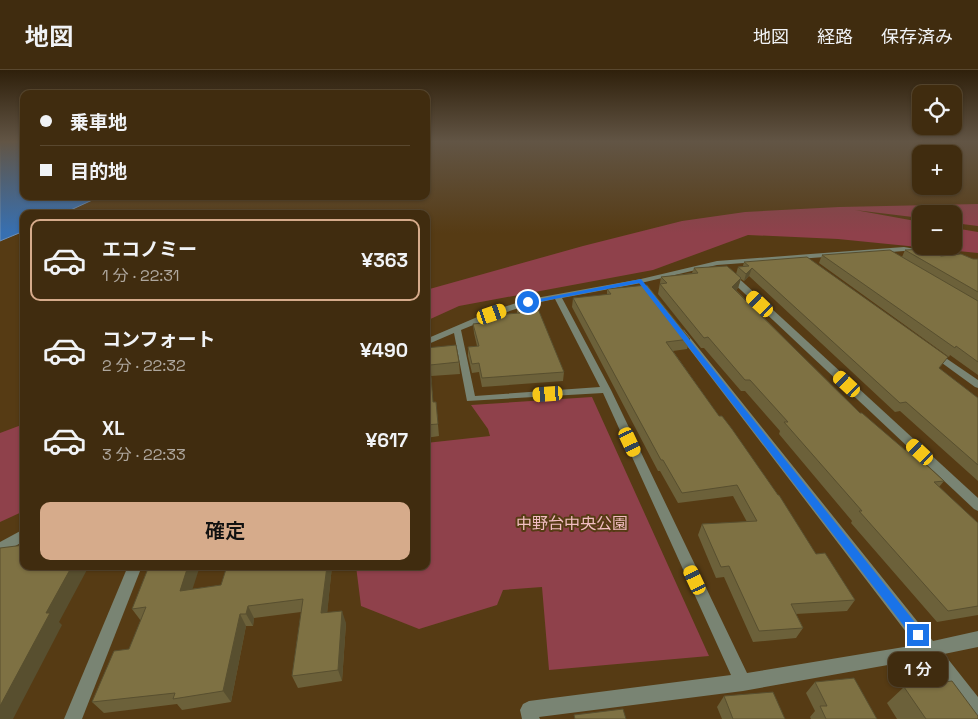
<!DOCTYPE html>
<html lang="ja">
<head>
<meta charset="utf-8">
<style>
  body { margin:0; font-family:"Space Grotesk","Noto Sans JP",sans-serif; background:#4b381d; color:#f1f3f6; height:100vh; display:flex; flex-direction:column; font-size:19px; white-space:nowrap }
  * { box-sizing:border-box; margin:0 }
  p { font-size:16px; color:#aea79e }
  .icon { flex:none; width:28px; height:28px; fill:none; stroke:currentColor; stroke-width:2; stroke-linecap:round; stroke-linejoin:round }
  .map { position:relative; flex:1; overflow:hidden }
  .side { position:absolute; left:20px; top:140px; width:410px; height:360px; display:flex; flex-direction:column; background:#402c0f; border-radius:10px; box-shadow:0 1px 4px #0004,0 0 0 1px #59482f }
  .side>* { flex:none }
  .guide { position:absolute; left:20px; top:20px; width:410px; height:110px; border-radius:10px; box-shadow:0 1px 4px #0004,0 0 0 1px #59482f; display:grid; align-content:center; height:110px; padding:0 20px; background:#402c0f }
  .controls { position:absolute; left:912px; top:15px; display:grid; gap:10px }
  .controls a { display:grid; place-items:center; width:50px; height:50px; border-radius:10px; background:#402c0f; box-shadow:0 1px 4px #0004,0 0 0 1px #59482f; font-size:25px }
  .end { position:absolute; width:22px; height:22px; margin:-11px; border:6px solid #1a73e8; background:#fff; box-shadow:0 0 0 2px #fff }
  .from { border-radius:50% }
  .bubble { position:absolute; height:35px; border-radius:10px; background:#402c0f; box-shadow:0 1px 4px #0004,0 0 0 1px #59482f; font-size:16px; font-weight:600; line-height:35px; text-align:center }
  .car { position:absolute; width:15px; height:30px; margin:-15px -8px; border-radius:6px; box-shadow:0 0 4px 1px #0007; background:linear-gradient(#f5c518 24%,#345 0 40%,#f5c518 0 76%,#345 0 86%,#f5c518 0) }
  .guide b { display:flex; align-items:center; gap:18px; height:48px; font-size:19px }
  .guide b+b { border-top:1px solid #59482f }
  .guide i { width:12px; height:12px; background:#f1f3f6 }
  ul { padding:9px 0 0; list-style:none }
  li { display:flex; align-items:center; gap:15px; height:82px; margin:0 10px 8px; padding:0 10px; border:2px solid transparent; border-radius:10px }
  li div { flex:1 }
  li b { display:block; font-size:19px }
  li em { font-style:normal; font-weight:600 }
  li.active { border-color:#d6ab8b }
  li>.icon { width:45px; height:45px; stroke-width:1.5 }
  .action { display:flex; gap:10px; margin-top:auto; padding:10px 20px }
  .action a { flex:1; height:58px; border-radius:10px; background:#d6ab8b; color:#111; font-size:20px; font-weight:600; line-height:58px; text-align:center }
  header { display:flex; align-items:center; gap:30px; box-sizing:border-box; height:70px; padding:0 25px; background:#402c0f; border-bottom:1px solid #59482f }
  header strong { font-size:24px }
  nav { display:flex; gap:28px; margin-inline-start:auto; font-size:18px }
  .map>svg:first-child { display:block }
  .green { fill:#8f414b }
  .water { fill:#3770b2; stroke:#6e91b9 }
  .lines { fill:none; stroke-linecap:round; stroke-linejoin:round }
  .street { fill:#798473; fill-rule:evenodd }
  .wall { fill:#6c613a }
  .shaded-wall { fill:#584f2f }
  .building { fill:#7e7143; stroke:#584f2f }
  .route { fill:#1a73e8 }
  .labels { text-anchor:middle; dominant-baseline:central; stroke-width:4; stroke-linejoin:round; paint-order:stroke }
  .near-park-label { font-size:16px; fill:#f1bdc1; stroke:#563b14 }
</style>
</head>
<body>
<header>
<strong>地図</strong>
<nav><a>地図</a><a>経路</a><a>保存済み</a></nav>
</header>
<div class="map">
<svg width="978" height="649" viewBox="0 0 978 649">
  <rect width="100%" height="100%" fill="#563b14"/>
  <g class="green">
    <path d="M978,134V156L954,153V144H921V148L855,140L921,152V176H954V158L978,162V183L838,169L748,165L653,200L459,236L426,251V220L583,176L682,151L745,142L839,137Z"/>
    <path d="M592,327L709,586L549,600L542,517L503,520L497,535L419,559L361,536L356,496H426V373L490,366L488,359L471,335Z"/>
    <path d="M24,354V441L0,452V363Z"/>
  </g>
  <path class="water" d="M0,72H24V126H101L62,144H24V161L0,171Z"/>
  <g class="lines">
    <g class="street">
      <path d="M904,177L978,190V194L904,181L717,195L641,213L562,228L611,320L747,603L916,575L678,264L677,262L681,259L684,260L933,571L978,561V577L944,584L978,627V649L972,647L927,588L743,621L539,647L540,649H522L520,640L523,634L529,631L731,605L603,323L467,331L454,263L426,275V269L489,242L525,230L641,209L717,191ZM555,229L600,317L475,326L461,260C492,247 522,235 555,229Z"/>
      <path d="M727,203H733L978,428V441L974,439L727,207Z"/>
      <path d="M934,280L978,310V318L975,317L931,285L929,283L931,281Z"/>
      <path d="M24,459V471L0,485V472Z"/>
      <path d="M128,496H142L82,649H64Z"/>
    </g>
  </g>
  <g class="wall">
    <path d="M905,180L941,186L973,189H978V305L950,285L949,287L819,193L822,185L902,187Z"/>
    <path d="M744,192L940,299L978,328V411L900,341L895,342L749,206L744,211L741,209L738,218L736,220L860,343L944,411L939,417L978,453V545L937,552L851,453L852,451L779,364L780,361L745,321H741L704,278H701L658,224L661,207L692,203L694,198L736,204L738,197L743,196Z"/>
    <path d="M607,219L690,269L687,279L673,281L816,484L855,530L847,541L796,544L803,558L796,568L753,572L724,507L716,508L698,465L702,454L747,452L733,426L678,433L660,401H658L572,237L573,228L607,225Z"/>
    <path d="M517,235L564,302L563,311L482,317L479,302L472,303L468,286V277L477,276L474,263L473,254L480,253V246L517,243Z"/>
    <path d="M426,278L459,292L460,304L431,306L433,332H436L439,366L426,368Z"/>
    <path d="M332,496L327,543L346,553L342,611L298,618L292,606L301,542L254,548L253,556H246L231,632L182,640L177,634L104,643L92,632L129,579L141,551L132,539L192,519L221,515Z"/>
    <path d="M815,612L877,649H811L810,647L815,641L806,623Z"/>
    <path d="M904,617L978,649H897L887,633Z"/>
    <path d="M724,626L785,649H722L717,637Z"/>
  </g>
  <g class="shaded-wall">
    <path d="M752,198L749,206L744,211L746,204Z"/>
    <path d="M741,208L738,218L729,227L732,217Z"/>
    <path d="M72,496H89L59,552L62,555L13,649H0V636L46,543Z"/>
    <path d="M188,496H200L188,533L180,521Z"/>
    <path d="M327,496H332L326,555L321,543Z"/>
    <path d="M248,536L254,548L253,556L246,544Z"/>
    <path d="M342,541L346,553L342,611L338,600Z"/>
    <path d="M240,544L246,556L231,632L223,621Z"/>
  </g>
  <g class="building">
    <path d="M928,179L941,186L961,184L973,189H978V222L905,180Z"/>
    <path d="M890,180L978,231V292L956,276L955,278L822,185Z"/>
    <path d="M807,187L948,287L939,298L978,328V395L906,332L900,333L752,198L746,204L738,197L749,196L744,192Z"/>
    <path d="M727,196L741,208L732,217L860,343H862L905,380H910L944,411L934,412L978,453V536L948,541L859,441H862L784,352H788L750,310H745L708,267L704,268L660,214L667,213L661,207L698,203L694,198Z"/>
    <path d="M647,215L690,269L666,272L719,346H722L732,359L778,425H779L816,484L825,483L855,530L791,534L803,558L759,561L729,496L721,497L702,454L757,451L737,415L682,423L663,390H661L573,228L611,224L607,219Z"/>
    <path d="M536,234L564,302L482,308L479,293L472,294L468,277L479,276L473,254L482,253L480,246L520,243L517,235Z"/>
    <path d="M456,275L459,292L430,295L433,332H436L438,354L426,355V278Z"/>
    <path d="M24,475V496H72L46,543H50L0,636V478Z"/>
    <path d="M149,496H188L180,521L221,515L227,496H327L321,543L342,541L338,600L292,606L303,529L248,536L246,544H240L223,621L173,629L175,623L92,632L114,581L129,579L146,537L132,539Z"/>
    <path d="M854,608L877,649H826L820,636H827L815,612Z"/>
    <path d="M952,611L978,646V649H926L904,617Z"/>
    <path d="M773,622L785,649H733L724,626Z"/>
    <path d="M623,639L626,649H575L574,645Z"/>
  </g>
  <linearGradient id="sky" x2="0" y2="1"><stop stop-color="#2f200b"/><stop offset="0.44" stop-color="#625545"/><stop offset="1" stop-color="#625545" stop-opacity="0"/></linearGradient>
  <rect width="978" height="163" fill="url(#sky)"/>
  <path class="route" d="M641,209L922,561L924,565L922,569L918,571L914,569L639,213L528,234L524,232Z"/>
  <g class="labels">
    <g class="near-park-label">
      <text x="572" y="453">中野台中央公園</text>
    </g>
  </g>
</svg>
<div class="controls">
<a><svg class="icon" aria-label="locate" viewBox="0 0 24 24"><circle cx="12" cy="12" r="6"/><path d="M12 2v4M12 18v4M2 12h4M18 12h4"/></svg></a>
<a>+</a>
<a>−</a>
</div>
<i class="end from" style="left:528px;top:232px"></i>
<i class="end" style="left:918px;top:565px"></i>
<div class="bubble" style="left:888px;top:582px;width:60px">1 分</div>
<i class="car" style="left:760px;top:234px;rotate:313deg"></i>
<i class="car" style="left:492px;top:244px;rotate:71deg"></i>
<i class="car" style="left:847px;top:314px;rotate:313deg"></i>
<i class="car" style="left:548px;top:324px;rotate:266deg"></i>
<i class="car" style="left:630px;top:372px;rotate:155deg"></i>
<i class="car" style="left:920px;top:382px;rotate:313deg"></i>
<i class="car" style="left:695px;top:510px;rotate:335deg"></i>
<div class="guide">
<b><i class="from"></i>乗車地</b>
<b><i></i>目的地</b>
</div>
<section class="side">
<ul>
<li class="active"><svg class="icon" aria-label="car" viewBox="0 0 24 24"><path d="M5 17H2v-5l4-1 3-4h7l3 4 3 1v5h-3M9 17h6M6 11h13"/><circle cx="7" cy="17" r="2"/><circle cx="17" cy="17" r="2"/></svg><div><b>エコノミー</b><p>1 分 · 22:31</p></div><em>¥363</em></li>
<li><svg class="icon" aria-label="car" viewBox="0 0 24 24"><path d="M5 17H2v-5l4-1 3-4h7l3 4 3 1v5h-3M9 17h6M6 11h13"/><circle cx="7" cy="17" r="2"/><circle cx="17" cy="17" r="2"/></svg><div><b>コンフォート</b><p>2 分 · 22:32</p></div><em>¥490</em></li>
<li><svg class="icon" aria-label="car" viewBox="0 0 24 24"><path d="M5 17H2v-5l4-1 3-4h7l3 4 3 1v5h-3M9 17h6M6 11h13"/><circle cx="7" cy="17" r="2"/><circle cx="17" cy="17" r="2"/></svg><div><b>XL</b><p>3 分 · 22:33</p></div><em>¥617</em></li>
</ul>
<div class="action"><a>確定</a></div>
</section>
</div>
</body>
</html>
